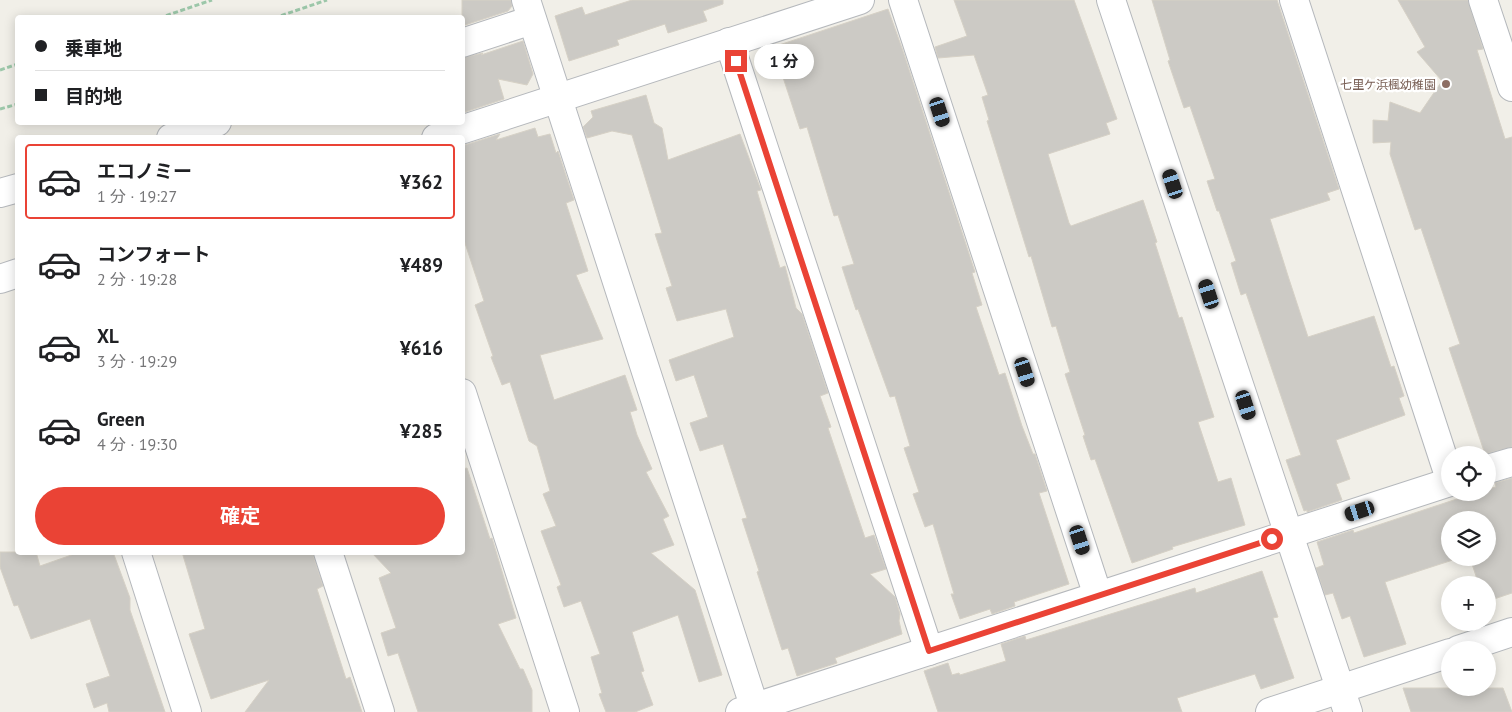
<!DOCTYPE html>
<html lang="ja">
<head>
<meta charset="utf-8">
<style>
  body { margin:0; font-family:"PT Sans","Noto Sans JP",sans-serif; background:#f2f2f2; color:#202124; height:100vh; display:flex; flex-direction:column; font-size:19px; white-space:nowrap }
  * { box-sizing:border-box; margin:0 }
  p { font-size:16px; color:#757577 }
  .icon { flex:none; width:28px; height:28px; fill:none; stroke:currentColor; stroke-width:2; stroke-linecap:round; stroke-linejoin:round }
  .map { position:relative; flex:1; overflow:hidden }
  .side { position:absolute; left:15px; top:135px; width:450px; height:420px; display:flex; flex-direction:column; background:#fff; border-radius:5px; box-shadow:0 2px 12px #0003 }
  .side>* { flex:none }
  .banner { position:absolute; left:15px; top:15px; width:450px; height:110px; border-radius:5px; box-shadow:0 2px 12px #0003; display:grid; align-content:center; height:110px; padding:0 20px; background:#fff }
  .buttons { position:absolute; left:1441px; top:446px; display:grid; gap:10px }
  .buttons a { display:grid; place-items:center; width:55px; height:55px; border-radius:50%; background:#fff; box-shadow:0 2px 12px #0003; font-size:25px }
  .end { position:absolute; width:22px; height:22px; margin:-11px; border:6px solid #ea4335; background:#fff; box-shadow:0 0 0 2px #fff }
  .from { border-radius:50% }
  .bubble { position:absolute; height:35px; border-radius:18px; background:#fff; box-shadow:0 2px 12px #0003; font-size:16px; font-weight:700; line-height:35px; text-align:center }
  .car { position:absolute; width:15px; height:30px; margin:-15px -8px; border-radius:6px; box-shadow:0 0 4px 1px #0007; background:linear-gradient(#222 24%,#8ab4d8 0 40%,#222 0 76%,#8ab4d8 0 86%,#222 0) }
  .banner b { display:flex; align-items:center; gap:18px; height:48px; font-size:19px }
  .banner b+b { border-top:1px solid #e0e0e0 }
  .banner i { width:12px; height:12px; background:#202124 }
  ul { padding:9px 0 0; list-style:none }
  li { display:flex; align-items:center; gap:15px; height:75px; margin:0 10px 8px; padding:0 10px; border:2px solid transparent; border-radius:5px }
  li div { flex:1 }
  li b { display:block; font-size:19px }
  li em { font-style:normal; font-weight:700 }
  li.active { border-color:#ea4335 }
  li>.icon { width:45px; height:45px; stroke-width:1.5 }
  .primary-button { display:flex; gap:10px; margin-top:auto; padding:10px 20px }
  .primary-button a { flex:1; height:58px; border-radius:30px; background:#ea4335; color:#fff; font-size:20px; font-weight:700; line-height:58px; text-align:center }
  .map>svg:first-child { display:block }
  .building { fill:#cccac5; stroke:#d6d1c6 }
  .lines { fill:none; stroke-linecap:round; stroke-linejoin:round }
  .minor-casing { stroke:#b5b8bc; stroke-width:30 }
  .path { stroke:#9cc7a9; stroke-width:3; stroke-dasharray:5 2.5; stroke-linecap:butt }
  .minor { stroke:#fff; stroke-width:28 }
  .route { stroke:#ea4335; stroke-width:6 }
  .education-dot { fill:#8d6e63; stroke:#fff; stroke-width:2 }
  .labels { text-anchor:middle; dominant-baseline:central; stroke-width:4.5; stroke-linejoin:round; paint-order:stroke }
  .education-label { font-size:12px; fill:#785e54; stroke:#fff; text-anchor:end }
</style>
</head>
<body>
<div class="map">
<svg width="1512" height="712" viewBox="0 0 1512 712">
  <rect width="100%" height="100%" fill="#f1efe8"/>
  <g class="building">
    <path d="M462,0H511L512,6L508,11L462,26Z"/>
    <path d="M632,0H723V4L703,11L707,21L668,33L665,24L617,40L619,45L569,61L555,16L582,7L585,15Z"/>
    <path d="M954,0H1074L1117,119L1106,123L1110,134L1048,154L1069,223L1071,226L1143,200L1157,242L1155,243L1179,318L1182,317L1214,417L1198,422L1218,482L1231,478L1245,525L1172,547L1173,549L1132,563L1095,459L1091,460L1083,436L1085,435L1065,374L1070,372L1056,326L1052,327L1031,256L1029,257L987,121L989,120L982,97L988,95L974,55L938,58L935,47L967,36Z"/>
    <path d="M1152,0H1277L1339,189L1327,193L1330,200L1270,219L1289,279L1308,337L1374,316L1391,367L1394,366L1404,396L1399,398L1405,415L1336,440L1350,479L1336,484L1342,500L1307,512V510L1304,511L1286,460L1301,455L1246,293L1241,295L1231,263L1236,261L1219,211H1217L1207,181L1215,179L1190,106L1184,108L1168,61L1170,60Z"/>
    <path d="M1398,0H1468L1483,49L1477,50L1505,139L1512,137V447L1485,454L1449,348L1460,344L1421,228L1415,230L1390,154L1391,142L1373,143V120L1388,121L1390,102L1420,113L1442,81L1417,52L1425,47Z"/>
    <path d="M888,9L903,51L975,272L972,273L982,305L976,307L999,375L1005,373L1022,426L1033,454H1035L1047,491L1039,493L1069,584L1014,602L1015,606L992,614L990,609L960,619L951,594H954L933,524L925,527L913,494L919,492L904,448L910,446L895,396L890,397L858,309L856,310L842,267L854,264L838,215L834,216L807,127L800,129L773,47Z"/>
    <path d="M523,41L533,74L527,85L498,79L504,99L462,113V58L483,53L481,55Z"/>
    <path d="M646,95L654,123L662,128L668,160L740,134L761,190L757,191L780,268L785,266L796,308L802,314L828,393L820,396L831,427L828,428L865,538L874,535L886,569L870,574L895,597L900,614L899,621L902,634L835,658L837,663L797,676L788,648L782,650L757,572L759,571L742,519L747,518L723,444L700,451L690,423L708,417L694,375L676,381L669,360L734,337L726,309L677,321L666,288L672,286L655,234L662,233L632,135L612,131L587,138L583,127L593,117L591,111Z"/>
    <path d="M535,128L538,137L550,134L556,153L558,151L574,200L566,203L588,271L576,275L603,339L540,355L554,400L625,375L637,410L630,412L637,435L652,469L646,472L669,516L663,519L674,545L651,553L695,590L722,675L699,682L678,615L632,632L644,671L641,672L653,705L635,712H606L599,694L602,693L591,657L600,654L581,601L564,607L557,587L561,585L541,531L556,526L543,494L550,491L537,446L529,441L510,382L502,385L491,357L493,356L475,305L484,301L462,234V146L500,134L496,140Z"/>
    <path d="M467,468L490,539L492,538L516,618L498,624L520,669H523L532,690V712H418L398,653L388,656L381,633L396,628L379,578L391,573L371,552H462V469Z"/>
    <path d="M1512,478V593L1488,601V585H1479L1470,558H1488V520H1450V558H1459L1385,582L1406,644L1364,657L1350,616L1342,619L1333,593L1325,595L1316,568L1324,565L1317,542L1353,530L1354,533L1478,492H1488V489L1496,487L1495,483Z"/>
    <path d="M0,552H36L40,566L80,552H113L130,598V610L165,712H109L107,703L94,708L86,684L110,676L90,619L31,639L18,605L14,606L0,567Z"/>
    <path d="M182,552H312L323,586L317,589L346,679L350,677L362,712H245L269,680L211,699L189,634L205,629Z"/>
    <path d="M1262,571L1278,617L1273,618L1294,678L1261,689L1255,674L1177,698L1182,712H938L924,671L948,663L952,675L959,673L960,675L1006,661L1001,644L1025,636L1026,640L1195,588L1196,593Z"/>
    <path d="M1403,688H1503L1512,712H1411Z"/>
  </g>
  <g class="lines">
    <g class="minor-casing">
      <g id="minor">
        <path d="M526,0L756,712"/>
        <path d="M903,0L1098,596"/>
        <path d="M1111,0L1348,712"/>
        <path d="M1294,0L1450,479"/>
        <path d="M1483,0L1512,87"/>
        <path d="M729,42L929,651"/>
        <path d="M462,43L532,20"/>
        <path d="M171,138L217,122"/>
        <path d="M436,138L860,0"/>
        <path d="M0,193L18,188"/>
        <path d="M0,279L18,273"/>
        <path d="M462,393L565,712"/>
        <path d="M1488,469L1512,462"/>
        <path d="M136,552L187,712"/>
        <path d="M328,552L380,712"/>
        <path d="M1458,650L1512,632"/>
        <path d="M740,712L1450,482"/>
        <path d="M1270,712L1450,653"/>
      </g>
    </g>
    <g class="path">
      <path d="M159,18L212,0"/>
      <path d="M274,18L327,0"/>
      <path d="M0,70L18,64"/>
      <path d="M0,109L18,104"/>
    </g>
    <use href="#minor" class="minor"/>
  </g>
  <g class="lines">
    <path class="route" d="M736,61L929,651L1272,539"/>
  </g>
  <circle class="education-dot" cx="1446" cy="84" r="5"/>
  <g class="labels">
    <g class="education-label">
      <text x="1436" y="84">七里ケ浜楓幼稚園</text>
    </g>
  </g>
</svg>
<div class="buttons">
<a><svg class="icon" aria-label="locate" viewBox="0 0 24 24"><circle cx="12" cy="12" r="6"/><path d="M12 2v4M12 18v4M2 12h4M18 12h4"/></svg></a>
<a><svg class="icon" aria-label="layers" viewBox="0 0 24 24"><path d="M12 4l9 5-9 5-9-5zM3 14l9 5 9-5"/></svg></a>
<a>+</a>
<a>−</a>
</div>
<i class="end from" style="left:1272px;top:539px"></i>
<i class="end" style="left:736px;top:61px"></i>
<div class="bubble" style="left:754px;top:44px;width:60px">1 分</div>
<i class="car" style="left:940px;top:112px;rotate:162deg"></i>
<i class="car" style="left:1173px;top:184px;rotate:342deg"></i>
<i class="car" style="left:1209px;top:294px;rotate:342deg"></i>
<i class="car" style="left:1025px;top:372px;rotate:162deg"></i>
<i class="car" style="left:1246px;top:405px;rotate:162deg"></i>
<i class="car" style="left:1360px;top:511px;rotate:252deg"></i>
<i class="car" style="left:1080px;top:540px;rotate:162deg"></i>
<div class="banner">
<b><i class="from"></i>乗車地</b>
<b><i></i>目的地</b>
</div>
<section class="side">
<ul>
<li class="active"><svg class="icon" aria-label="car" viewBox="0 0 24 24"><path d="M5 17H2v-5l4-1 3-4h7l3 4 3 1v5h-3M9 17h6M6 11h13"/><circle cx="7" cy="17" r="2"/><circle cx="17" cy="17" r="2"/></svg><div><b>エコノミー</b><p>1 分 · 19:27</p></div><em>¥362</em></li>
<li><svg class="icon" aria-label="car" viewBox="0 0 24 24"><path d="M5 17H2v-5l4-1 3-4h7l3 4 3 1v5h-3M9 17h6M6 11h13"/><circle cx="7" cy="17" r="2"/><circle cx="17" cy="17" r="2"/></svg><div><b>コンフォート</b><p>2 分 · 19:28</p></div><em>¥489</em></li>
<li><svg class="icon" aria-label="car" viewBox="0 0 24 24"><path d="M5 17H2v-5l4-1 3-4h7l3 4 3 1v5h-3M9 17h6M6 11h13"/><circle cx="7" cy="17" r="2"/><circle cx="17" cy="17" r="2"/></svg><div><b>XL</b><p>3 分 · 19:29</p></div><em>¥616</em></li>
<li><svg class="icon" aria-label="car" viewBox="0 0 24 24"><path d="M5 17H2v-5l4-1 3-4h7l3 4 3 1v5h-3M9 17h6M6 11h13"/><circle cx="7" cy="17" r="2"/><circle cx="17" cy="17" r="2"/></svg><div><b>Green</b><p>4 分 · 19:30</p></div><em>¥285</em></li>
</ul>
<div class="primary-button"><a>確定</a></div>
</section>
</div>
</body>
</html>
